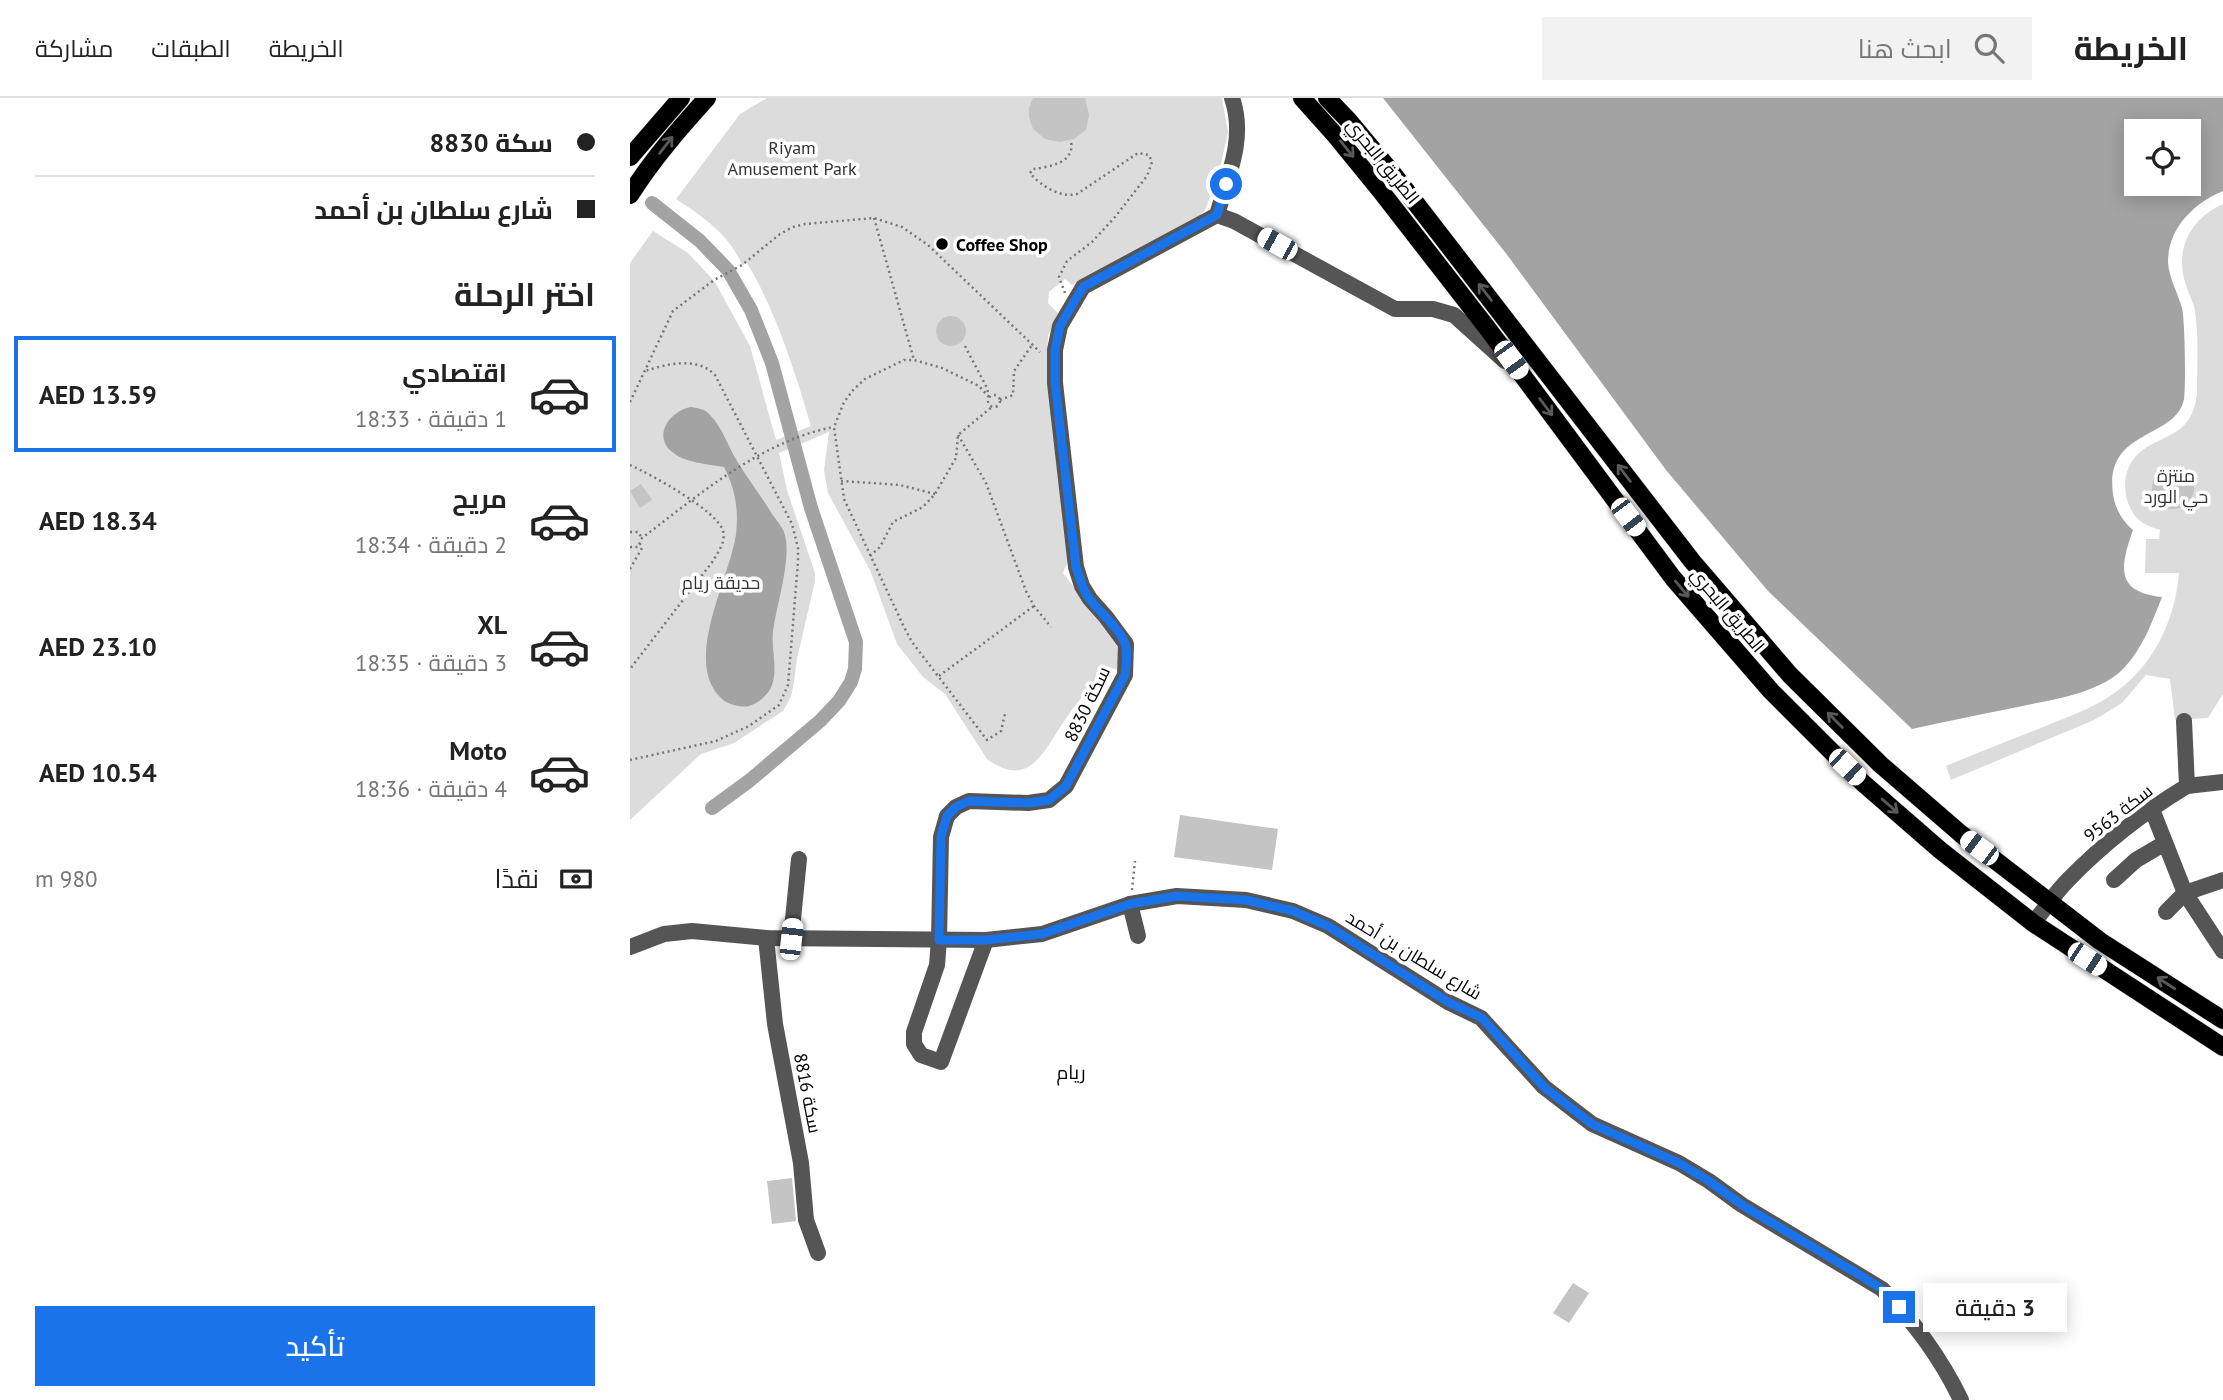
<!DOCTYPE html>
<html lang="ar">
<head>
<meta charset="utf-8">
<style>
  body { margin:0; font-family:"PT Sans",Cairo,sans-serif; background:#f2f2f2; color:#222; direction:rtl; height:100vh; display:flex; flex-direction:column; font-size:26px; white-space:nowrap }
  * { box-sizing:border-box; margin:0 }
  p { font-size:23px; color:#767676 }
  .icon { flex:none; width:38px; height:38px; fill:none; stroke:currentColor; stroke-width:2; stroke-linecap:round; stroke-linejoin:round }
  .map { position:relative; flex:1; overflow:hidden; direction:ltr }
  .details { display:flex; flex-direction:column; background:#fff; width:630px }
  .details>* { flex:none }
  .banner { display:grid; align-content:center; height:154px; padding:0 35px; background:#fff }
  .tools { position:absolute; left:1494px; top:21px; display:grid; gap:14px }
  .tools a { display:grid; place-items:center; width:77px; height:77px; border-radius:0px; background:#fff; box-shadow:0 4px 18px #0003; font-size:35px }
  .end { position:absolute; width:32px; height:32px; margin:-16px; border:9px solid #1a73e8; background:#fff; box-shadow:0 0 0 4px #fff }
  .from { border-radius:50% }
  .bubble { position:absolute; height:49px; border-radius:0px; background:#fff; box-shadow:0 4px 18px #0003; font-size:23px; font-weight:600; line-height:49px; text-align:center; direction:rtl }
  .car { position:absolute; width:21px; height:42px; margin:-21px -10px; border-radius:9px; box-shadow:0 0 5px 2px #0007; background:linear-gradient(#fff 24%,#345 0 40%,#fff 0 76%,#345 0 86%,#fff 0) }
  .banner b { display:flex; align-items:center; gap:24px; height:66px; font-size:26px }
  .banner b+b { border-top:2px solid #e0e0e0 }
  .banner i { width:18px; height:18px; background:#222 }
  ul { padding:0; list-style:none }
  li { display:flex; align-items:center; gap:21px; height:116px; margin:0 14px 10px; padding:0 21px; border:4px solid transparent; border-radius:0px }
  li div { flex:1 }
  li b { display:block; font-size:26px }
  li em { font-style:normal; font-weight:600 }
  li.selected { border-color:#1a73e8 }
  li>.icon { width:63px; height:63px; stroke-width:1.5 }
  h2 { padding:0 35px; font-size:32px; line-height:84px }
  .pay { display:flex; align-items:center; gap:18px; height:77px; padding:0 35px; font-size:26px }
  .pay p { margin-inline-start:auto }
  .button { display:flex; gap:14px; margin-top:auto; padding:14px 35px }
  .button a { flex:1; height:80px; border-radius:0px; background:#1a73e8; color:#fff; font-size:28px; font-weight:600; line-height:80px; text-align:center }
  header { display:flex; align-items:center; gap:42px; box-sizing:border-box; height:98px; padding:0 35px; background:#fff; border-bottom:2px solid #e0e0e0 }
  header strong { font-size:33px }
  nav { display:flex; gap:38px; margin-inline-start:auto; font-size:24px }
  .search { width:490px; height:63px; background:#f2f2f2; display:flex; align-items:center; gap:18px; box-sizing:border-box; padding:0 24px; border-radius:0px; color:#767676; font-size:26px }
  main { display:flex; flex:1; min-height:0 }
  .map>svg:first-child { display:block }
  .green { fill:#dcdcdc }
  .water { fill:#a3a3a3; fill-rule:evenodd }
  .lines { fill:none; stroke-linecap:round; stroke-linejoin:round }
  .canal { stroke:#a3a3a3; stroke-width:14 }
  .building { fill:#c4c4c4 }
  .major-casing { stroke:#dbdbdb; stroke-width:19 }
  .path { stroke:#777; stroke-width:2.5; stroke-dasharray:2 3.5; stroke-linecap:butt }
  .minor { stroke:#555; stroke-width:16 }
  .major { stroke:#000; stroke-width:18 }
  .oneway { stroke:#595959 }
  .route { stroke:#1a73e8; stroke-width:9 }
  .poi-dot { fill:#000; stroke:#fff; stroke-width:2.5 }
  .labels { text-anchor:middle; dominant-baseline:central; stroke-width:7; stroke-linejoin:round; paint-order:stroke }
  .park-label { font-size:18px; fill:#333; stroke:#fff }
  .street-label { font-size:18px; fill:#000; stroke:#fff }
  .poi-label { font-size:18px; font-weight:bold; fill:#000; stroke:#fff; text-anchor:start }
  .neighbourhood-label { font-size:19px; fill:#000; stroke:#fff }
</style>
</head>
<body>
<header>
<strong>الخريطة</strong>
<div class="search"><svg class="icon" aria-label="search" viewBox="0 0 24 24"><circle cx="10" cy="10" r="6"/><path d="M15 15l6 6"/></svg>ابحث هنا</div>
<nav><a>الخريطة</a><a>الطبقات</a><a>مشاركة</a></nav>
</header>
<main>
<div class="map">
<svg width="1593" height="1302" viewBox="0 0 1593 1302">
  <rect width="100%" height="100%" fill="#fff"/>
  <g class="green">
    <path d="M137,0H592L598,34L588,79L575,112L565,122L442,187L435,181L419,194L418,205L428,215L418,238L417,264L438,463L433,475L490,548L488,572L479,569C465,585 449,601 437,619C416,648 401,694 357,661L315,596L293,579L267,546L240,472L198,395L194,372L199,334L149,355L157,392L185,475V483L167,561L164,584L161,599L153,613L104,645L71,656L0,722V165L23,133L58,155L85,184L120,248L146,342L181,328C165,274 146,213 117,165L112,167C100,137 72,118 46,101L110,16Z"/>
    <path d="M1593,106V596L1578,620L1545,622L1540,581L1516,577L1492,605L1464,622L1321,682L1316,668C1347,655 1379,642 1411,630C1434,620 1459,612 1480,598C1522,571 1545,524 1549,475H1515L1516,441H1529L1530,432C1521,429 1512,426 1506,419C1491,401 1491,371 1509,355C1521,344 1539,340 1551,330C1562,321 1565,309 1567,296C1567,269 1569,240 1565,213C1564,204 1558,196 1556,187C1544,152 1560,121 1593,106Z"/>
  </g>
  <g class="water">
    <path d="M753,0H1593V93C1564,105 1538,130 1538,164C1539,181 1548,195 1552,210C1555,223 1556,287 1554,301C1546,342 1474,330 1483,396C1485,410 1492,423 1503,432C1490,469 1485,494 1532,499C1522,524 1513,550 1494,570C1469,597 1413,603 1378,611C1346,617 1314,624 1282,631L1138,493L1036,372L878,158ZM1507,33H1559V86H1507Z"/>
    <path d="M61,309C68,310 75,311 80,317C92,329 98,348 107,363C118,381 131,398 142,416C146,422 152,428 154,434C163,458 146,508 143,534C141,551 148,570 142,587C139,596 129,605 119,608C110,610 96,606 90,599C53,562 100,480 106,436C109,412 105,390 94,369C78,366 54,365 41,353C22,336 42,312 61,309Z"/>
  </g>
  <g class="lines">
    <path class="canal" d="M22,105L70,143L98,172L121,212L142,265L181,410L226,544L225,571L221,584L209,603L190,623L119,683L82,710"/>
  </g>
  <g class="building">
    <path d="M403,0H455L459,17L456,32L444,41L430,44L415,41L403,31L399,19V10Z"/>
    <circle cx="321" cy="233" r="15"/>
    <circle cx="1543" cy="390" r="21"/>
    <path d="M11,386L22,402L10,410L0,393Z"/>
    <path d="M550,717L648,731L642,772L544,759Z"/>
    <path d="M162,1080L166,1123L142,1126L137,1083Z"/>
    <path d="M943,1185L959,1195L939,1225L923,1215Z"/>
  </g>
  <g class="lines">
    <g class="major-casing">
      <g id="major">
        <path d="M672,0L706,38L750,92L858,231L1043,480L1141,593L1233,685L1310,752L1403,825L1593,949"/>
        <path d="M697,0L719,23L764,77L1062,463L1160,577L1250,666L1331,736L1470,843L1593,922"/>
        <path d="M0,59L51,0"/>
        <path d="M0,97C22,62 49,31 77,0"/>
      </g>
    </g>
    <g class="path">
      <path d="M244,120L284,262"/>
      <path d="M435,195L429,179L437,163L462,144L485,119L517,78L522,64L519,57L508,55L447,96C430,100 411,88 400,75L403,71C419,69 445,65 441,44"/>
      <path d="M335,248L357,290L359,299"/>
      <circle cx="364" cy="303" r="6"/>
      <path d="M359,299L349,288L312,270L284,262H274L235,281L224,291L214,304L204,329L214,401L274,529L282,544L357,642L371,633L375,616"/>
      <path d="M370,302L383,297L384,273L402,247"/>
      <path d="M0,304L43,213L84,182L112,167L150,136L163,129L175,126L244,120L272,129L298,147L410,254"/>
      <path d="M328,337L356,385L396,493L404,508L421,529"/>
      <path d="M0,367C20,376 88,413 93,433C96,444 88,454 83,463L0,571"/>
      <path d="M211,383L270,387L305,396"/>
      <path d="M0,434H8L12,440"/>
      <path d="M0,449H8L12,440C70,396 130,344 203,329"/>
      <path d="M240,458L250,449L263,424L293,409L305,396L326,360L328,337L362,309"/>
      <path d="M0,471L12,450L10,446"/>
      <path d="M309,578L404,508"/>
      <path d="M0,662L86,643L119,628L149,607L158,587L168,464V450L162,426L85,277C67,258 37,266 15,273"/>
      <path d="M502,792L505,763"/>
    </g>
    <g class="minor">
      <path d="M587,117L604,123L765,211H803L824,217L875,263"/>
      <path d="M1557,688L1593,684"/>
      <path d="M1521,709L1555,795L1593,853"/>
      <path d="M1484,782L1506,762L1535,745"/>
      <path d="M500,806L508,838"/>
      <path d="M1536,814L1555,795L1593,782"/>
      <path d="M1403,825C1415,811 1425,795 1438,782C1473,746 1514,714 1557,688L1554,623"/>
      <path d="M136,840L145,926L171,1065L176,1122L188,1155"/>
      <path d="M161,841L169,761"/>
      <path d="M356,842L311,964L291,957L284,946V934L307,867L309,842L311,739L317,718L326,709L339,703L398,705L419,702L436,688L495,577L496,546L476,519L460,501L452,488L446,469L425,285V252L430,228L453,189L587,117C598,78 616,40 602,0"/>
      <path d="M0,849L34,836L62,833L136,840L356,842L412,836L500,806L547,798L616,802L663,813L698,828L818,904L851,920L914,989L962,1026L1049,1065L1079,1083L1112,1107L1252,1191C1283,1222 1312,1262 1331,1302"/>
    </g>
    <use href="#major" class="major"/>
  </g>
  <defs><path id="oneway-shaft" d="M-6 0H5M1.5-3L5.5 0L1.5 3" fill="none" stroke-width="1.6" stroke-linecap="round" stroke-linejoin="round" transform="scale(1.75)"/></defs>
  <g class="oneway">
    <use href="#oneway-shaft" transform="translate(36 47) rotate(-52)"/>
    <use href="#oneway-shaft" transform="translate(717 51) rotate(51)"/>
    <use href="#oneway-shaft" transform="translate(855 194) rotate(-128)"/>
    <use href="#oneway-shaft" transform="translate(916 309) rotate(53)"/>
    <use href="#oneway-shaft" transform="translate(994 375) rotate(-127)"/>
    <use href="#oneway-shaft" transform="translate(1052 491) rotate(50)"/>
    <use href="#oneway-shaft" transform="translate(1205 622) rotate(-135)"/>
    <use href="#oneway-shaft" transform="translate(1260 708) rotate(41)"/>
    <use href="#oneway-shaft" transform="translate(1536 885) rotate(-147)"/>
  </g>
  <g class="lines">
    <path class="route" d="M596,86L587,117L453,189L430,228L425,252V285L446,469C450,480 452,491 459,500C469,514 492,532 496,549C498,558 496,568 495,577L436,688L419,702L398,705L339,703L326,709L317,718L311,739L309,842H356L412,836L500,806L547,798L616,802L663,813L698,828L818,904L852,920L914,989L962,1026L1049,1065L1079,1083L1112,1107L1228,1176L1252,1191L1269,1209"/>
  </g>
  <circle class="poi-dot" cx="312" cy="146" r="7"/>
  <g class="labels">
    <g class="park-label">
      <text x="162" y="49">Riyam<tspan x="162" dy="21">Amusement Park</tspan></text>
      <text x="1546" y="377">منتزة<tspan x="1546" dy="21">حي الورد</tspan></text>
      <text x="91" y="484">حديقة ريام</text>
    </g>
    <g class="street-label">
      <text transform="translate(753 63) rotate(51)">الطريق البحري</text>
      <text transform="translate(1098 512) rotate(50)">الطريق البحري</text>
      <text transform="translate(457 606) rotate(-64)">سكة 8830</text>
      <text transform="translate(1488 715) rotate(-38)">سكة 9563</text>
      <text transform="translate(784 857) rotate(31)">شارع سلطان بن أحمد</text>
      <text transform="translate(178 995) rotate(79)">سكة 8816</text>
    </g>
    <g class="poi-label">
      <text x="326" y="146">Coffee Shop</text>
    </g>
    <g class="neighbourhood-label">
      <text x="441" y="974">ريام</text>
    </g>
  </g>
</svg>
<div class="tools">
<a><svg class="icon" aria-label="locate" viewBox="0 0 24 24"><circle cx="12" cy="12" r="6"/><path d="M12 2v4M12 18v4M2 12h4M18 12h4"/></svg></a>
</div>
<i class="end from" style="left:596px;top:86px"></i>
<i class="end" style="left:1269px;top:1209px"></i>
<div class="bubble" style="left:1293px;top:1185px;width:144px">3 دقيقة</div>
<i class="car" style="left:647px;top:146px;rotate:299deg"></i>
<i class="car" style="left:881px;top:262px;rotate:144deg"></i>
<i class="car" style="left:998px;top:419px;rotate:143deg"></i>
<i class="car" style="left:1217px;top:669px;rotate:134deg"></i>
<i class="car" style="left:1349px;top:750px;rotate:307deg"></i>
<i class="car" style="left:161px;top:841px;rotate:6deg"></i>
<i class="car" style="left:1457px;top:861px;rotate:123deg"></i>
</div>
<section class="details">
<div class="banner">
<b><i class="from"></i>سكة 8830</b>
<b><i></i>شارع سلطان بن أحمد</b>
</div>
<h2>اختر الرحلة</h2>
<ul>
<li class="selected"><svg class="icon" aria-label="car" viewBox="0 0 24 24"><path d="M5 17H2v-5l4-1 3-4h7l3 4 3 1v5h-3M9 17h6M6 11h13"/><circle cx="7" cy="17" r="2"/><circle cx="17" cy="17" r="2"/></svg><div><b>اقتصادي</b><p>1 دقيقة · 18:33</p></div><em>AED 13.59</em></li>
<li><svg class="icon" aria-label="car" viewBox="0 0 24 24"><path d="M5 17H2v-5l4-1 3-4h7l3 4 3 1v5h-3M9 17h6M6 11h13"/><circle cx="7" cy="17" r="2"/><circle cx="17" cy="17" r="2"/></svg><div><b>مريح</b><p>2 دقيقة · 18:34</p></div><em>AED 18.34</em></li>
<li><svg class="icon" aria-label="car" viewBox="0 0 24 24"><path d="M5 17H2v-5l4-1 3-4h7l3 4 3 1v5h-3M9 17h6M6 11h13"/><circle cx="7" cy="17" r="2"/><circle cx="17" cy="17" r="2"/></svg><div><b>XL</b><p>3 دقيقة · 18:35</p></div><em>AED 23.10</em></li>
<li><svg class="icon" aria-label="car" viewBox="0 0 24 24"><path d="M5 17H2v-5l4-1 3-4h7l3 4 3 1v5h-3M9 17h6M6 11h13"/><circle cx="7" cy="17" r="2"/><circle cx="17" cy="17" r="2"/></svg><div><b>Moto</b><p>4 دقيقة · 18:36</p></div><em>AED 10.54</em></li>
</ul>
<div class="pay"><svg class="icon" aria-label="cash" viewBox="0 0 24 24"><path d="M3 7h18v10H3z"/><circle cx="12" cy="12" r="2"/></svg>نقدًا<p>980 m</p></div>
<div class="button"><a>تأكيد</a></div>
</section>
</main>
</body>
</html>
